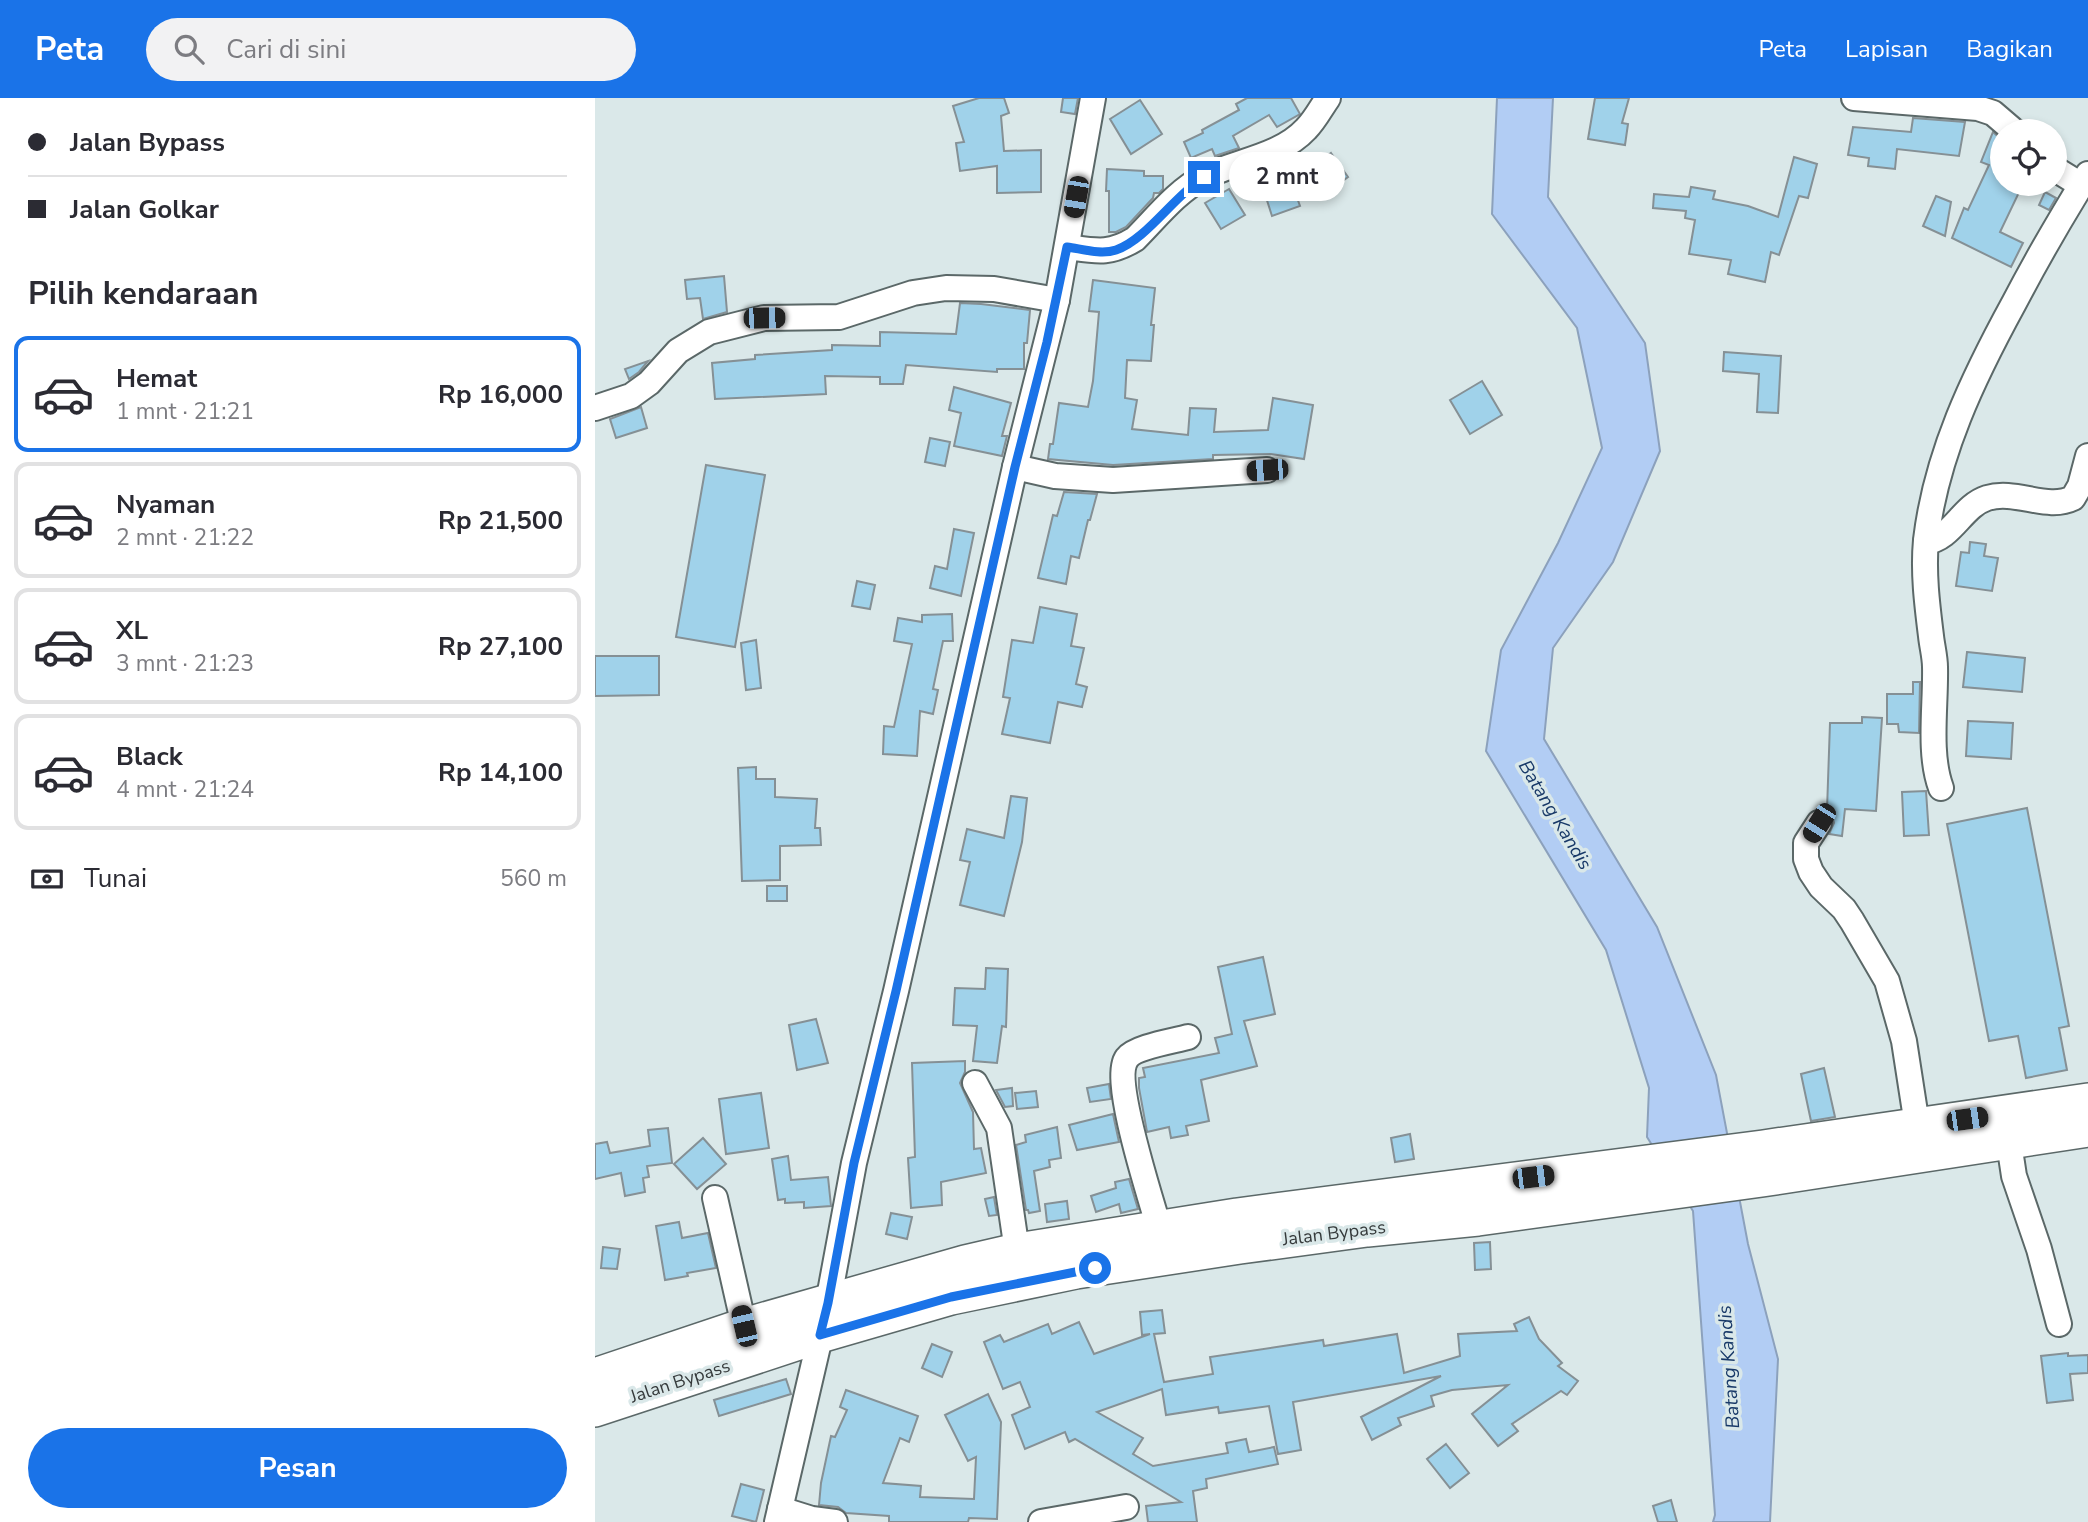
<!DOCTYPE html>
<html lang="id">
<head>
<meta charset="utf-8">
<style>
  body { margin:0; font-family:"Nunito Sans",sans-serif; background:#f2f2f3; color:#2b2b33; height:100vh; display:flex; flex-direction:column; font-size:26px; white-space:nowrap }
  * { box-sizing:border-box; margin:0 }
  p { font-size:23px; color:#7c7c81 }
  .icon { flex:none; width:38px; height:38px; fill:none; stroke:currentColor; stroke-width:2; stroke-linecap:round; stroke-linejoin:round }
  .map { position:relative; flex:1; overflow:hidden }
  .sheet { display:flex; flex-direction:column; background:#fff; width:595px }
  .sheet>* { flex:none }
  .top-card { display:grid; align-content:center; height:154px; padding:0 28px; background:#fff }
  .tools { position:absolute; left:1395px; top:21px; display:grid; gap:14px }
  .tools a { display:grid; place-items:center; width:77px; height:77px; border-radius:50%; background:#fff; box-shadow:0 4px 10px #0003; font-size:35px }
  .end { position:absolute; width:32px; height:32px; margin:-16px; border:9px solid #1a73e8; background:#fff; box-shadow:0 0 0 4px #fff }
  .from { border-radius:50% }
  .bubble { position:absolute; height:49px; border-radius:24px; background:#fff; box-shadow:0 4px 10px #0003; font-size:23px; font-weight:700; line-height:49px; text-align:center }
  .car { position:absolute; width:21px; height:42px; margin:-21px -10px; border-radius:9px; box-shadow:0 0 5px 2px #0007; background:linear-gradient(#222 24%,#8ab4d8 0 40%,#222 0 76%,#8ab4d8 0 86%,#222 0) }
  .top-card b { display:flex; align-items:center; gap:24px; height:66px; font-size:26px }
  .top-card b+b { border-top:2px solid #e1e1e2 }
  .top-card i { width:18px; height:18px; background:#2b2b33 }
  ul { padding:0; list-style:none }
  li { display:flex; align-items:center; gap:21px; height:116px; margin:0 14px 10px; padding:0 14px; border:4px solid #e1e1e2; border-radius:14px }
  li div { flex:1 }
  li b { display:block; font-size:26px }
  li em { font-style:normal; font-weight:700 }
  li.on { border-color:#1a73e8 }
  li>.icon { width:63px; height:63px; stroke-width:1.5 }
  h2 { padding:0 28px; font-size:32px; line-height:84px }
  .pay { display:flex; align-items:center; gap:18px; height:77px; padding:0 28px; font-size:26px }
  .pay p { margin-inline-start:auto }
  .cta { display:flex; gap:14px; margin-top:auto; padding:14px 28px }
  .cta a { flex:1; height:80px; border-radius:42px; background:#1a73e8; color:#fff; font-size:28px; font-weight:700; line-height:80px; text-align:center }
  header { display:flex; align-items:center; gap:42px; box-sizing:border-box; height:98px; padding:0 35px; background:#1a73e8; color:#fff }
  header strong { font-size:33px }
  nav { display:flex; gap:38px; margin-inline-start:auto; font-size:24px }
  .search { width:490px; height:63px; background:#f2f2f3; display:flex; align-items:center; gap:18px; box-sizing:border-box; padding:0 24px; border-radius:38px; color:#7c7c81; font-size:26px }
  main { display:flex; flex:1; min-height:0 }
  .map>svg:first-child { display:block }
  .water { fill:#b2cdf4; stroke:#8ca1bc; stroke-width:2 }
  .building { fill:#a0d2ea; stroke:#859095; stroke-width:2 }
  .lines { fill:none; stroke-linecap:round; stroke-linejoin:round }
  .minor-casing { stroke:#5b6868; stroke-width:28 }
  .highway-casing { stroke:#5b6868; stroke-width:38 }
  .minor { stroke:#fff; stroke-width:24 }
  .highway { stroke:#fff; stroke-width:35 }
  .route { stroke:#1a73e8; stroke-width:9 }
  .labels { text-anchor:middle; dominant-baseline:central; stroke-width:7; stroke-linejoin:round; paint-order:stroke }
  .street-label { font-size:18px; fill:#353a3b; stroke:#dae8e9 }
  .water-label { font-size:19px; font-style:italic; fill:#183968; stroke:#dae8e9 }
</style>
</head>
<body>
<header>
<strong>Peta</strong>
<div class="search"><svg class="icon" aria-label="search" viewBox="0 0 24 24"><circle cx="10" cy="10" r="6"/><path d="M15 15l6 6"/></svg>Cari di sini</div>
<nav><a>Peta</a><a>Lapisan</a><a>Bagikan</a></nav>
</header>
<main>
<section class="sheet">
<div class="top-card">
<b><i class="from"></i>Jalan Bypass</b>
<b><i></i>Jalan Golkar</b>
</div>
<h2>Pilih kendaraan</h2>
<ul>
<li class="on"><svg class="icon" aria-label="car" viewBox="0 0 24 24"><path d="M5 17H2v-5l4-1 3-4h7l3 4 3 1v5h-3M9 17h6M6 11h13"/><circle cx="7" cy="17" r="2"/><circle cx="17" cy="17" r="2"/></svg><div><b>Hemat</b><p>1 mnt · 21:21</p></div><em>Rp 16,000</em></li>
<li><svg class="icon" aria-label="car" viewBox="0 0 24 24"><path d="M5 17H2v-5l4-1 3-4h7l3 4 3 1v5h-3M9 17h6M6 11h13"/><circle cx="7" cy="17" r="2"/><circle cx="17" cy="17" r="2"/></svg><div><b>Nyaman</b><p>2 mnt · 21:22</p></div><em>Rp 21,500</em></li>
<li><svg class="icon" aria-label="car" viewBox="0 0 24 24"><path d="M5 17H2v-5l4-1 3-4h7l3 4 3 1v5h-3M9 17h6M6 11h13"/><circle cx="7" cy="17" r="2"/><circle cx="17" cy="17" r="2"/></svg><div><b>XL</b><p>3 mnt · 21:23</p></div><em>Rp 27,100</em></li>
<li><svg class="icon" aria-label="car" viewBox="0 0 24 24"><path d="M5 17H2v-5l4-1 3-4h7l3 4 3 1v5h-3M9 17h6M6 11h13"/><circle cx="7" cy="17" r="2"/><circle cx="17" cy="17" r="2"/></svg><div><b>Black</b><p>4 mnt · 21:24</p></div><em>Rp 14,100</em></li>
</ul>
<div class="pay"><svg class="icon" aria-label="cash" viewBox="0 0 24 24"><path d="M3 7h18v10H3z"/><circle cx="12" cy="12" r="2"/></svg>Tunai<p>560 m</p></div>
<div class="cta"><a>Pesan</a></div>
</section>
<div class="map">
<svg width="1493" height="1424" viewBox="0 0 1493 1424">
  <rect width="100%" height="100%" fill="#dae8e9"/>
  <path class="water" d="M902,0H958L953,99L1050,245L1065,353L1018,464L958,550L949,641L1062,829L1121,977L1153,1146L1183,1261L1175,1424H1118L1120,1417L1098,1113L1052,1039L1054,990L1011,852L891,653L906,552L963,445L1007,350L982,230L897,116Z"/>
  <g class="building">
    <path d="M384,0H409L414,15L406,18L409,53L446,52V94L402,95V68L365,73L361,45L369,44L358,8Z"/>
    <path d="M468,0H483L480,16L466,14Z"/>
    <path d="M652,0H696L705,16L682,29L674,17L638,38L644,50L620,58L617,51L596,60L589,44L608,35L607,32L644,12L641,6Z"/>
    <path d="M1000,0H1034L1027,25L1033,26L1030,47L993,41Z"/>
    <path d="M545,2L567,36L536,56L515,21Z"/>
    <path d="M1318,20L1370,24L1364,58L1302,51L1300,71L1273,68L1274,60L1253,57L1258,29L1316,34Z"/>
    <path d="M1398,34L1407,42V86H1428L1405,134L1428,145L1416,169L1357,140L1369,110L1373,112L1394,67L1386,64Z"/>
    <path d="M736,55L753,79L730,96L713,72Z"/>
    <path d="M1199,59L1222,66L1213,100L1204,98L1184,157L1176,154L1170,184L1133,176L1136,162L1094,156L1100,122L1090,120L1091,113L1058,110L1059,96L1094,99L1096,89L1120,93L1118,101L1153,108L1183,119Z"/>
    <path d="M512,71L549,73V78H568V91L564,95H559L558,100L531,129L521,134H514V93H511Z"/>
    <path d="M697,86L705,108L677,118L670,96Z"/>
    <path d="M634,91L650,117L626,131L610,105Z"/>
    <path d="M1450,94L1461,100L1454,112L1444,107Z"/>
    <path d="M1341,98L1356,104L1350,138L1328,128Z"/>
    <path d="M129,178L132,214L108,221L105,200L92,201L90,182Z"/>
    <path d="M498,182L560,190L556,227H559L556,263L532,262L530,300L542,302L537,331L593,337L595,310L621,311L619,334L673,332L678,300L718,307L709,361L676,356L618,357V361L518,367L453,361L455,346H458L464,305L493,309L498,283L504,214L494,213Z"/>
    <path d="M365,205L386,206L435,212L432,245H429V271H402V274L311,267L308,286H285V279L230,278L231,296L120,301L117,265L160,261V257L237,252V247L285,248V234L361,236Z"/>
    <path d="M1129,254L1186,258L1183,315L1162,314L1164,276L1128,273Z"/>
    <path d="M53,263L44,274L34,281L30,271Z"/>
    <path d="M887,283L907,317L875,336L855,302Z"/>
    <path d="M359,289L416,305L407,338H412L407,358L359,348L366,315L354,312Z"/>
    <path d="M46,309L52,330L21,340L15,321Z"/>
    <path d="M335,340L355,344L350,368L330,364Z"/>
    <path d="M111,367L170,377L140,549L81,539Z"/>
    <path d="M469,394L502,396L495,422H493L484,460L476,458L471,486L443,480L458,417L462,418Z"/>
    <path d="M359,431L379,435L366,498L335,490L340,468L352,471Z"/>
    <path d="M1375,444L1391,446L1389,458L1403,460L1397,493L1361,488L1366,454L1374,455Z"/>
    <path d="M262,483L280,487L275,511L257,508Z"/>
    <path d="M445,509L482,516L476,548L489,550L481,586L492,589L487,609L463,604L455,645L407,636L415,600L408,599L417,542L438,545Z"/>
    <path d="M357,516L358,543H348L338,591L343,592L338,616L325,613L322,658L288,656L289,628L299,629L317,546L299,543L303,520L327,524V517Z"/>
    <path d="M161,542L166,590L151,592L146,545Z"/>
    <path d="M1372,554L1430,560L1427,594L1368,589Z"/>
    <path d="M0,558H64V597L0,598Z"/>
    <path d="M1318,584H1325L1324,635L1304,634L1303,626H1292V596H1318Z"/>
    <path d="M1267,619L1287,620L1281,713L1250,711L1247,738L1234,736L1239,725L1237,718L1232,712L1235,625H1267Z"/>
    <path d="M1373,623L1418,625L1416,661L1371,658Z"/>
    <path d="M161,669V681H180V699L222,701L220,730H225L226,747L185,748V782L147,783L143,670Z"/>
    <path d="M1331,693L1334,737L1309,738L1307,694Z"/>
    <path d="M416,698L432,700L427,744L409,818L365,807L375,764L365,762L372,731L409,740Z"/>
    <path d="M1432,710L1474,928L1464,930L1472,972L1431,980L1423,938L1394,943L1352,726Z"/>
    <rect x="172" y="788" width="20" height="15"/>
    <path d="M668,859L680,916L649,923L662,968L606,982L614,1023L591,1028L593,1037L576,1040L574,1029L552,1034L544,990V980L550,979L548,970L624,955L620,940L637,936L623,869Z"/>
    <path d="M391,870L413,871L411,929L407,928L402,965L378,963L382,928L358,927L360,890L390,891Z"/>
    <path d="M221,921L233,965L202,972L194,927Z"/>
    <path d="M370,963V974L365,985L378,1014L379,1051L386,1050L391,1075L346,1084L347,1107L316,1110L313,1060L320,1059L317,965Z"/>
    <path d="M1229,970L1240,1019L1216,1023L1206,976Z"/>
    <path d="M514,986L516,1001L495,1004L492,990Z"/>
    <path d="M417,990L418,1008L410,1009L401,992Z"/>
    <path d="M441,993L443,1009L422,1011L420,995Z"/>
    <path d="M166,995L174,1050L131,1056L124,1001Z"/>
    <path d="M518,1016L524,1044L482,1052L474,1027Z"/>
    <path d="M462,1029L466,1060L454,1062L455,1069L439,1073L445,1113L434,1115L433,1112H431L421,1047L431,1044L430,1037Z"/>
    <path d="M73,1030L77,1065L52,1068L54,1079L48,1080L50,1094L30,1098L26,1075L0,1081V1046L12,1044L15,1055L55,1048L53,1032Z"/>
    <path d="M815,1036L819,1061L800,1064L796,1040Z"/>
    <path d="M108,1040L131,1066L102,1091L79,1066Z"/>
    <path d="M193,1058L196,1082L233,1079L236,1108L209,1110V1104L190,1105V1101L183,1102L177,1061Z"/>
    <path d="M534,1081L543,1111L526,1115L524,1106L501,1114L496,1098L521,1090L520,1084Z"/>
    <path d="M399,1099L402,1117L394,1118L390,1101Z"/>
    <path d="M472,1103L474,1121L452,1124L450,1106Z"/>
    <path d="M296,1115L317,1119L312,1141L291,1136Z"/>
    <path d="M84,1124L87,1140L113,1135L121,1170L92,1175L93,1178L70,1182L61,1128Z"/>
    <path d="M895,1144L896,1171L880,1172L879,1145Z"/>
    <path d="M8,1149L25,1151L22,1171L6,1170Z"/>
    <path d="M567,1212L570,1235L559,1236L569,1284L618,1276L615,1259L728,1242L729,1248L802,1236L809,1275L865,1258L863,1236L922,1233L919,1226L934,1219L944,1241L967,1265L963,1268L983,1283L972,1297L966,1293L917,1326L923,1333L903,1348L877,1316L913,1287L857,1292L836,1298L839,1308L803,1320L806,1327L777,1342L766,1319L846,1278L698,1304L706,1352L683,1356L674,1308L624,1315L623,1309L571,1317L567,1291L502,1314L548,1340L538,1356L558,1368L633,1355L631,1345L651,1341L654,1354L679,1349L683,1366L611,1381L612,1390L598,1393L602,1424H553L551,1408L586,1404L480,1341L474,1344L470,1334L430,1351L417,1317L435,1309L425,1284L408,1291L389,1244L405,1237L409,1244L453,1226L457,1236L484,1224L499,1256L555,1236L547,1237L545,1214Z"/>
    <path d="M337,1246L357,1254L347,1279L327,1270Z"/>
    <path d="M1473,1255V1258L1493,1257V1275L1475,1276L1478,1302L1452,1305L1446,1258Z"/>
    <path d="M191,1281L196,1296L124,1318L119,1302Z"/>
    <path d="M251,1292L323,1318L314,1344L305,1340L288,1385L326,1388L325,1399L379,1401L381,1359L373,1363L350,1317L393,1296L406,1324L402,1421L374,1420L373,1424H294V1418L251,1415L243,1409L224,1407L226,1385L236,1338L240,1339L252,1312L245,1309Z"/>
    <path d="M851,1346L874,1375L855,1390L832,1361Z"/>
    <path d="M146,1386L169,1392L161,1424L137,1418Z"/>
    <path d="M1076,1402L1082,1424H1063L1058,1408Z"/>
  </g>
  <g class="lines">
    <g class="minor-casing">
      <g id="minor">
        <path d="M1259,0L1383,10L1398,15L1419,33"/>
        <path d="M1460,71L1486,87"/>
        <path d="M472,149C501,153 514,157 540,141C561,120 582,93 609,79C641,63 685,59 711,31C720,22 726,10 733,0"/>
        <path d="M0,310L36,298L54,285L83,253L114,234L169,220L244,219L318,195L351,190L399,191L462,202"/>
        <path d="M420,369L460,378L518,382L672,372"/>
        <path d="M1331,444C1357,441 1367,408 1392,400C1421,391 1452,413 1478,400L1485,388L1493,358"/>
        <path d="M1346,690C1333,655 1341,607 1340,569C1340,559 1337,548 1336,538C1332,506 1328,474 1331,442C1341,357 1378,280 1419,205C1442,161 1467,118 1493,76"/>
        <path d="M1224,725L1211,745V761L1216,774L1226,789L1249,811L1257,823L1292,883L1309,943L1322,1027"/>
        <path d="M380,985L404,1030L422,1153"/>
        <path d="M1414,1045L1419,1078L1444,1151L1464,1226"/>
        <path d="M120,1100L149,1228"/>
        <path d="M564,1130C556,1101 516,981 532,960C540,949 579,943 593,939"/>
        <path d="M185,1411L217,1421L240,1424"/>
        <path d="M182,1424L233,1205L259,1065L301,893L420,369L462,202L498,0"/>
        <path d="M446,1424L531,1409"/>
      </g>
    </g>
    <g class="highway-casing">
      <g id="highway">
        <path d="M0,1278L149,1228L370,1165L422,1153L642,1118L1168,1050L1493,1003"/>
        <path d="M0,1311L225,1237L356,1199L481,1173L645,1148L772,1131L883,1120L1167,1081L1493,1031"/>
      </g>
    </g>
    <use href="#minor" class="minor"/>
    <use href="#highway" class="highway"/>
  </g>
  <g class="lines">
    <path class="route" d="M500,1170L356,1199L225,1237L233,1205L259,1065L301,893L420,369L452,244L472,149C487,151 506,157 521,152C551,142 580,97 609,79"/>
  </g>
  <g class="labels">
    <g class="street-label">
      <text transform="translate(739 1135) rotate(-7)">Jalan Bypass</text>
      <text transform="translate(85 1283) rotate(-18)">Jalan Bypass</text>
    </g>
    <g class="water-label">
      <text transform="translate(960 717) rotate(59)">Batang Kandis</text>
      <text transform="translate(1134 1269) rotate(-94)">Batang Kandis</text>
    </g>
  </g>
</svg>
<div class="tools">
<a><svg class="icon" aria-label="locate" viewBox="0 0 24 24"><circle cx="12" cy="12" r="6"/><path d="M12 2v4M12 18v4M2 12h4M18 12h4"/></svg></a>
</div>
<i class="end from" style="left:500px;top:1170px"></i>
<i class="end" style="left:609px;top:79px"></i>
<div class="bubble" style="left:634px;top:54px;width:116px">2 mnt</div>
<i class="car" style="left:481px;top:99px;rotate:190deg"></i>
<i class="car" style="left:169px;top:220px;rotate:89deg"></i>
<i class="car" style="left:672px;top:372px;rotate:266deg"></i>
<i class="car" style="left:1224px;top:725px;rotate:212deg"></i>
<i class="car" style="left:1372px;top:1021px;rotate:82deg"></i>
<i class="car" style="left:938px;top:1079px;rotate:83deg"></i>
<i class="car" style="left:149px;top:1228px;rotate:347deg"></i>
</div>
</main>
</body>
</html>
